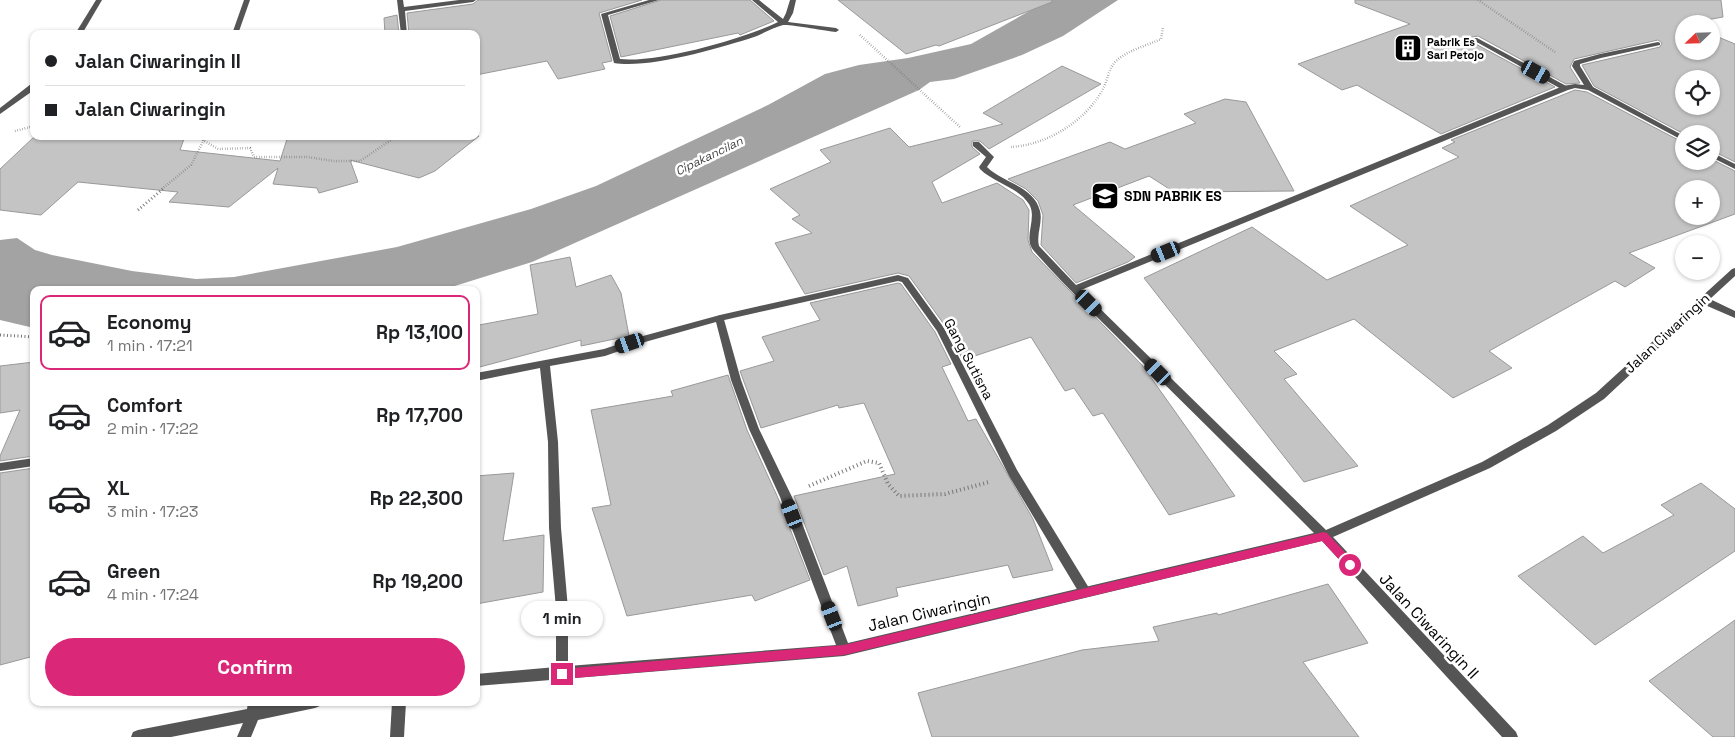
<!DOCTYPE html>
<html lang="en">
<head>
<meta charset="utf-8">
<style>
  body { margin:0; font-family:"Space Grotesk",sans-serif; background:#f2f2f2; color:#202124; height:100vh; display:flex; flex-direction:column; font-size:19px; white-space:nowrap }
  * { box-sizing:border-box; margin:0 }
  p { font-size:16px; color:#757577 }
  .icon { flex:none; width:28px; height:28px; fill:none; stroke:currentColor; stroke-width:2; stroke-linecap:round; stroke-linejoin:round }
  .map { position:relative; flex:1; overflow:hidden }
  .side { position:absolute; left:30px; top:286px; width:450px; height:420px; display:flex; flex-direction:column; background:#fff; border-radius:10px; box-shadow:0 1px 4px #0004 }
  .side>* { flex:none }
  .hud { position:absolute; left:30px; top:30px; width:450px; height:110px; border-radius:10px; box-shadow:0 1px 4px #0004; display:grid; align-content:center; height:110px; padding:0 15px; background:#fff }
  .needle { width:32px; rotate:247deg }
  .tools { position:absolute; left:1675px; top:15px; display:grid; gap:10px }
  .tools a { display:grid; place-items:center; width:45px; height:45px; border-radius:50%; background:#fff; box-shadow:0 1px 4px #0004; font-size:25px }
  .end { position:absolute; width:22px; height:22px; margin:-11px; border:6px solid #db2777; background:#fff; box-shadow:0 0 0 2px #fff }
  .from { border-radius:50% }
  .bubble { position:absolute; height:35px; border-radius:18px; background:#fff; box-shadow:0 1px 4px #0004; font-size:16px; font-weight:700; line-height:35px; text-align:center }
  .car { position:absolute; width:15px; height:30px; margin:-15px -8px; border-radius:6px; box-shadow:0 0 4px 1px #0007; background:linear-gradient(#222 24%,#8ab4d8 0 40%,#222 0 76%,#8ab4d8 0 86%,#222 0) }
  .hud b { display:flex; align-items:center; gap:18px; height:48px; font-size:19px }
  .hud b+b { border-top:1px solid #e0e0e0 }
  .hud i { width:12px; height:12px; background:#202124 }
  ul { padding:9px 0 0; list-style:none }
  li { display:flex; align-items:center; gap:15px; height:75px; margin:0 10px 8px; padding:0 5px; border:2px solid transparent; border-radius:10px }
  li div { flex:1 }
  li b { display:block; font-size:19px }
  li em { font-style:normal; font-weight:700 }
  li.active { border-color:#db2777 }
  li>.icon { width:45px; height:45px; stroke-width:1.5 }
  .action { display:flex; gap:10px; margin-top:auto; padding:10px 15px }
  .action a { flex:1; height:58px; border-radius:30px; background:#db2777; color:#fff; font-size:20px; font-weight:700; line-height:58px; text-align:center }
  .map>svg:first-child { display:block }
  .water { fill:#a3a3a3 }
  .building { fill:#c4c4c4; stroke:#999; fill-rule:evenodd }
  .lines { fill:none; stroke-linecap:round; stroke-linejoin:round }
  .path-far2 { stroke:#777; stroke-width:2.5; stroke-dasharray:0.5 2; stroke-linecap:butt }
  .path-far1 { stroke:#777; stroke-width:3; stroke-dasharray:1 2.5; stroke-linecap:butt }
  .path { stroke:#777; stroke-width:4; stroke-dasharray:1 3; stroke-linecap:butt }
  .service { fill:#555; fill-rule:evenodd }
  .minor { fill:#555; fill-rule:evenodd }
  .route { fill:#db2777 }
  .labels { text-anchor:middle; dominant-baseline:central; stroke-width:5; stroke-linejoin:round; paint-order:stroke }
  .far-poi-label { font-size:11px; font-weight:bold; fill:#000; stroke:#fff; text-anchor:start }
  .far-water-label { font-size:12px; font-style:italic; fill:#444; stroke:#fff }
  .poi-label { font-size:14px; font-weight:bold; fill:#000; stroke:#fff; text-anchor:start }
  .street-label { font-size:14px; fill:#000; stroke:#fff }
  .near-street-label { font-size:16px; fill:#000; stroke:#fff }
</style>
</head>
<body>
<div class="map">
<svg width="1735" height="737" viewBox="0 0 1735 737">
  <rect width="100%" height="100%" fill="#fff"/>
  <path class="water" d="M1049,0H1118L1063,36L1022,55L954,79L930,82L919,90L532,262L442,290H34V328L0,320V240L17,238L35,250L52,255L132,271L196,279L234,277L397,247L531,209L596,186L768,105L825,74L859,65L908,58L971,44Z"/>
  <g class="building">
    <path d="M478,0H642L599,13L612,61L602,63L605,69L558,79L547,61L476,75V34H409L407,13L473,4Z"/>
    <path d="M661,0H750L774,21L740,35L738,33L621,57L610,16Z"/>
    <path d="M838,0H1052V2L939,46L936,45L906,54Z"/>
    <path d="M1355,0H1721L1723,17L1684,24V51H1711V34L1735,44V162L1711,150V134H1684L1594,86L1582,65L1660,47L1662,43L1658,40L1574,59L1570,67L1580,83L1566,84L1478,36L1472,37V42L1555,87L1441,134L1357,85L1342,90L1298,64L1410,24L1355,3ZM1684,79H1711V106H1684Z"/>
    <path d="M397,15L399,34H385L384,18Z"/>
    <path d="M1062,66L1101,84L989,149L980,141H972V147L980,154L932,182L942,203L997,183L1023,200L1029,210L1028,240L1032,252L1142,365L1235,496L1169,515L1103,413L1093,416L1074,388L1065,391L1031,337L963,360L946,327L909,276L898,273L805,294L775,243L812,233L792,219L800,215L770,189L831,162L820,150L890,128L909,147L1003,124L983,113Z"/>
    <path d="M1575,90L1587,92L1684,143V161H1711V159L1735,171V214L1629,253L1655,268L1625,287L1615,281L1489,351L1512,368L1453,398L1354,319L1274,351L1297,374L1284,379L1358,466L1304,482L1144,278L1252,227L1327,280L1408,245L1350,206L1459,157L1442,148L1455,142L1451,140ZM1684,189H1711V216H1684Z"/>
    <path d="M1225,99L1246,102L1294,191L1174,192L1149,176L1073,205L1135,257L1128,262L1076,283L1041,245L1043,215L1038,201L1026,189L1008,179L1110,142L1125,149L1196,123L1184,114Z"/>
    <path d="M35,136H185L180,150L280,161L288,136H479L435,171L419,178L350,160L358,182L319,193L317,188L273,184L278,168L229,207L169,202L178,192L78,182L41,215L0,210V169Z"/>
    <path d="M570,257L576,287L611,275L621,293L629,336L581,346V340L476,368L479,325L538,314L530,265Z"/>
    <path d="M898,283L901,284L935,332L951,364L942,367L968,421L976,419L1033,519L1053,570L1013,578L1008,565L896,588L898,596L858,606L847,566L824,575L794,496L895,474L864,403L839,408L838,405L761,428L740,371L774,361L762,337L820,320L810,303Z"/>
    <path d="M34,362V456L0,461V456L20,410L0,413V366Z"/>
    <path d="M728,375L747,430L778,498L810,580L755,601L752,595L627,616L592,508L611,505L591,410L673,396L671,391Z"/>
    <path d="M34,468V656L0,665V473Z"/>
    <path d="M514,473L503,541L544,535L543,592L476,604V476Z"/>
    <path d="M1701,483L1735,509V551L1595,645L1518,576L1583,536L1603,553L1674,515L1661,505Z"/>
    <path d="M1328,584L1368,643L1303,662L1359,737H932L918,693L1082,650L1159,641L1153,627L1217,613L1218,615Z"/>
    <path d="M1735,620V737H1713L1649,681Z"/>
  </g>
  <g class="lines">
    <g class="path-far2">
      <path d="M1478,0L1555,52"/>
      <path d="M860,35L960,127"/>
      <path d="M15,131L34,126"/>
      <path d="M196,136L218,149L250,148L254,157H308L333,161H360L397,136"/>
      <path d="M1011,147C1047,145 1086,121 1103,89C1108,80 1108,69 1116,61C1128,50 1146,46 1161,39L1163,27"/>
      <path d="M162,189L191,165L206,136"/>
    </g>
    <g class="path-far1">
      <path d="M138,210L164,188"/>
      <path d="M0,335L34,337"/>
    </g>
    <path class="path" d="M809,486L867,461L879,463L888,484L899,496L945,494L989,482"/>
    <g class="service">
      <path d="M1473,38H1477L1570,88L1566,90H1563L1473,40Z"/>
      <path d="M898,275L908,278L944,328L1017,470L1089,588L1091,592L1089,596L1085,597L1081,596L1009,476L937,331L902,282L898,281L720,321L715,318L720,315Z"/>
    </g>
    <g class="minor">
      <path d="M96,0H102L82,34H75Z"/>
      <path d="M244,0H250L238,34H232Z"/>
      <path d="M397,0H403L404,7L459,0H476L473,2L405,11L407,34H401Z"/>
      <path d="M649,0H659L608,15L620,59C658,63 743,39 778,22L752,0H759L783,19L786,13L790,0H796L793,13L788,22L836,28L839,30L836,32C826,31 790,24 783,25C775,27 762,34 754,37C720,48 648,69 614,63L601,14Z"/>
      <path d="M1658,42L1660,43V45L1601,58L1580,64V66L1593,87L1684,136V141L1588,90L1575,88L1568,90L1081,290L1326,530L1482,462L1548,425L1596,393L1732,269L1735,268V276L1710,299L1735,311V318L1705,305L1604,399L1556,431L1490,468L1333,537L1516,732L1518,737H1502L1322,541L844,656L476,686V674L556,667V609L549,528L548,442L540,368L476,381V373L604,349L643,336L720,315L723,316L741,380L759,429L792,497L848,643L1314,533C1257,476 1200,419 1142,362C1106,325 1068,290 1034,251C1022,238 1038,219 1029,204C1018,187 994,183 980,169L979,167L986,157L973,146V142H979L994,157L987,167C1003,183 1034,186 1040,211C1043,223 1036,234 1039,246L1076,285L1563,86L1575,84L1584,85L1572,66L1574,61L1600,54ZM716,322L731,380L749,429L780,497L836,645L568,666V609L561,528L558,442L550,366L605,356L645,342Z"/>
      <path d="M31,84H34V90L0,114V108Z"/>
      <path d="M1711,152L1735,164V169L1711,157Z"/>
      <path d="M34,458V466L0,471V463Z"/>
      <path d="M248,702H262L261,706L280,702H321L320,706L315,708L258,720L251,737H237L243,723L171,737H131L133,732L138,730L247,709Z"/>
      <path d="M392,702H406L404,737H390Z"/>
    </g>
  </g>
  <path class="route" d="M1324,532L1327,533L1354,562V568H1347L1322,541L844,655L562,679L557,674L562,669L844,645Z"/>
  <defs>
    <g id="building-square" transform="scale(1.4375)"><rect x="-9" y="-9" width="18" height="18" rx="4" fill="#000" stroke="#fff"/><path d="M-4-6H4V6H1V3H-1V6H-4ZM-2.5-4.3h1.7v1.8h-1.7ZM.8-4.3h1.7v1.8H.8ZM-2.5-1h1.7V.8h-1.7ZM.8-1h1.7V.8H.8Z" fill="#fff"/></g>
    <g id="school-square" transform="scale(1.4375)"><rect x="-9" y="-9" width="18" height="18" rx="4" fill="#000" stroke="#fff"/><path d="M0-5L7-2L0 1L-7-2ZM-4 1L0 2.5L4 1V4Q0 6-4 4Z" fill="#fff"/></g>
  </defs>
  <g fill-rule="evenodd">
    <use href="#building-square" x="1408" y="48"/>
    <use href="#school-square" x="1105" y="196"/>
  </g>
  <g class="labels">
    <g class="far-poi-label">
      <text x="1427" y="42">Pabrik Es<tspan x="1427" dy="13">Sari Petojo</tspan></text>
    </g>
    <g class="far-water-label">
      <text transform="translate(709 156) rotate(-26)">Cipakancilan</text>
    </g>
    <g class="poi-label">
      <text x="1124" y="196">SDN PABRIK ES</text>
    </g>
    <g class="street-label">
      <text transform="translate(1667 333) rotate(-43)">Jalan Ciwaringin</text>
      <text transform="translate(969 359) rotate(62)">Gang Sutisna</text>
    </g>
    <g class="near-street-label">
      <text transform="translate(929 612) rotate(-13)">Jalan Ciwaringin</text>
      <text transform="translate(1429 626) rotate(47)">Jalan Ciwaringin II</text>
    </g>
  </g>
</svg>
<div class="tools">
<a><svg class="needle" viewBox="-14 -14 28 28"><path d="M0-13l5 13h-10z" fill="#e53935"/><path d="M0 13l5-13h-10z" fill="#757577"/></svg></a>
<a><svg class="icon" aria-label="locate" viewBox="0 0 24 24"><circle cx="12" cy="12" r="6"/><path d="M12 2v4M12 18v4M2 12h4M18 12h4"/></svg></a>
<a><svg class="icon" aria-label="layers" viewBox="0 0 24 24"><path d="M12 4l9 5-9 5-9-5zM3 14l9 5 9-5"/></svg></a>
<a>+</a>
<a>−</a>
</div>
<i class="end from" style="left:1350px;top:565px"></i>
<i class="end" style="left:562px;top:674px"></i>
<div class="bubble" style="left:521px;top:601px;width:82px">1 min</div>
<i class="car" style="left:1536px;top:72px;rotate:119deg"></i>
<i class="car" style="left:1166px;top:252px;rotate:248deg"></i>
<i class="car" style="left:1089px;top:303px;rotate:135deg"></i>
<i class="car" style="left:630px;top:343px;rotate:251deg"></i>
<i class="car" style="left:1158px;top:372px;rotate:315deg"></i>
<i class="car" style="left:792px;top:514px;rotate:339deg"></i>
<i class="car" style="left:832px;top:616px;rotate:339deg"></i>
<div class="hud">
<b><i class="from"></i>Jalan Ciwaringin II</b>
<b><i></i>Jalan Ciwaringin</b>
</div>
<section class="side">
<ul>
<li class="active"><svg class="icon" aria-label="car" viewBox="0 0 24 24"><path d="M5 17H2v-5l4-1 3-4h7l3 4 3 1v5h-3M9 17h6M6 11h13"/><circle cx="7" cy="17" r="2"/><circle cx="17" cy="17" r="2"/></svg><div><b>Economy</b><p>1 min · 17:21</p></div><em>Rp 13,100</em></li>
<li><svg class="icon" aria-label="car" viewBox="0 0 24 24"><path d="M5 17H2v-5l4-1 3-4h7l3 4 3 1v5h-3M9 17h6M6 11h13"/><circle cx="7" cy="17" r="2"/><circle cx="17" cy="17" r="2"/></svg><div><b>Comfort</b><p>2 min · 17:22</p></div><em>Rp 17,700</em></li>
<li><svg class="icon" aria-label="car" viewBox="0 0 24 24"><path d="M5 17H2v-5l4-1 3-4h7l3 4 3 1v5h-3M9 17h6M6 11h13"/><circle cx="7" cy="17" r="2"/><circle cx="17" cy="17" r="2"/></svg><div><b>XL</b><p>3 min · 17:23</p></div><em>Rp 22,300</em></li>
<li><svg class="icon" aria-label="car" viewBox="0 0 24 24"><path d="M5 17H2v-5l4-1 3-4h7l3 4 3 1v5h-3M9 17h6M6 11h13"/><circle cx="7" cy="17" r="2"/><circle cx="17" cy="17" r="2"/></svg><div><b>Green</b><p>4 min · 17:24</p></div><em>Rp 19,200</em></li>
</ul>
<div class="action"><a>Confirm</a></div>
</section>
</div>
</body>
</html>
